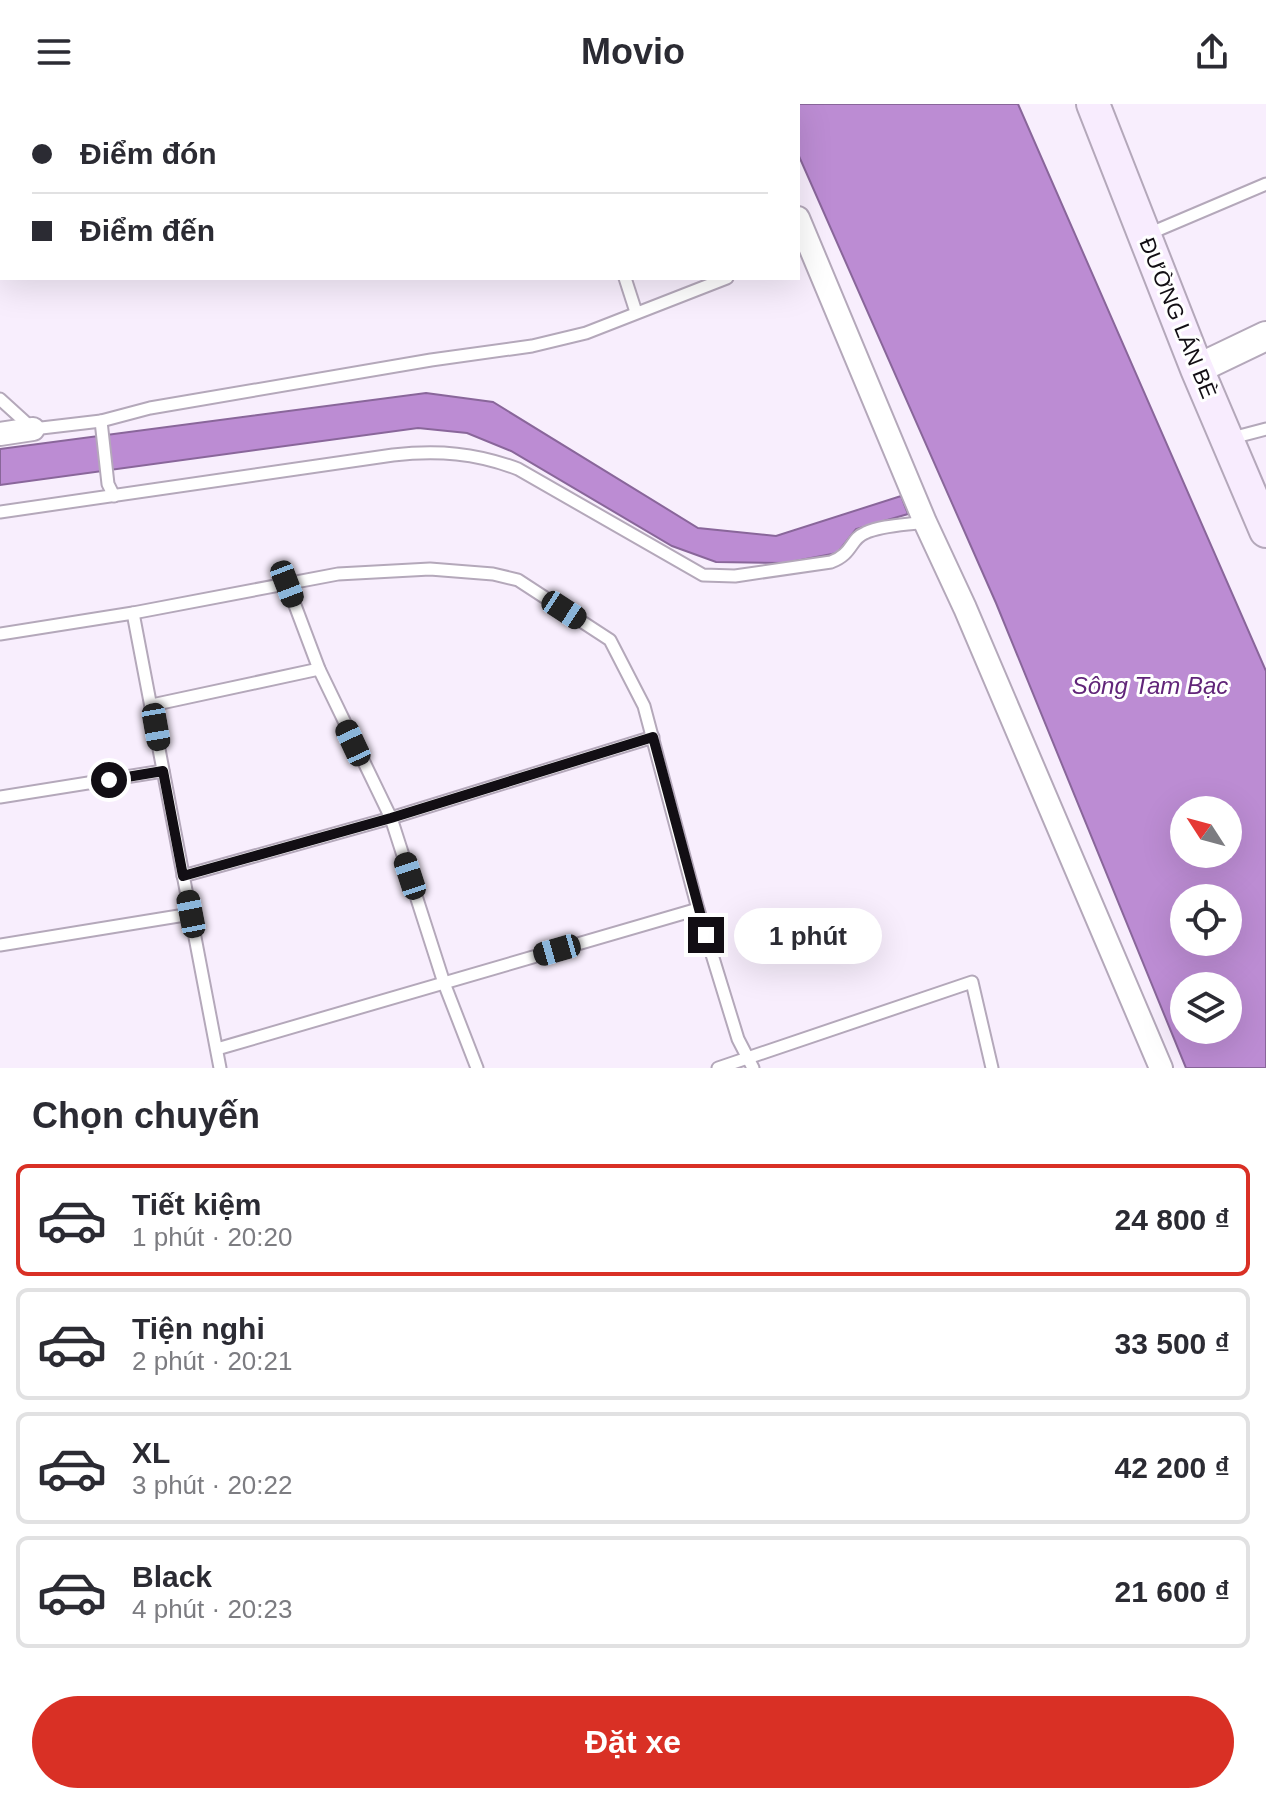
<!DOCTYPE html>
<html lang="vi">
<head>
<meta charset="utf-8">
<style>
  body { margin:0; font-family:Arial,sans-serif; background:#f7f7f7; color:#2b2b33; height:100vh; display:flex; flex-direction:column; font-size:30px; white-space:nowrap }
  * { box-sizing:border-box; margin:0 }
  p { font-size:26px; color:#7c7c81 }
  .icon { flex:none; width:44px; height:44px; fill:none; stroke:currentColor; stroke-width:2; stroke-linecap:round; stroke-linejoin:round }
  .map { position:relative; height:964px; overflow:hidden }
  .panel { display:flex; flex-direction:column; background:#fff; flex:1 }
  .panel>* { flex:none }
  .hud { position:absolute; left:0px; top:0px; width:800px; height:176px; box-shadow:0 8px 32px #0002; display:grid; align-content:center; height:176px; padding:0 32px; background:#fff }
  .needle { width:52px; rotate:306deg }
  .fabs { position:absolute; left:1170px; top:692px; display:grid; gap:16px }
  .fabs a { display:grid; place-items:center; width:72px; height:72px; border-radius:50%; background:#fff; box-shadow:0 8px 32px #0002; font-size:40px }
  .end { position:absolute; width:36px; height:36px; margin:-18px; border:10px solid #120e14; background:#fff; box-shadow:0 0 0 4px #fff }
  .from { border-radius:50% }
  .bubble { position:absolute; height:56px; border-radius:28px; background:#fff; box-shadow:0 8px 32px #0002; font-size:26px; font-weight:700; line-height:56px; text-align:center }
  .car { position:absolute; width:24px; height:48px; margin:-24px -12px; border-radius:10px; box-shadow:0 0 6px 2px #0007; background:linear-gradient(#222 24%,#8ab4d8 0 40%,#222 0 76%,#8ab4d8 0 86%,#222 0) }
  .hud b { display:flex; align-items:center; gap:28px; height:76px; font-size:30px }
  .hud b+b { border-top:2px solid #e1e1e2 }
  .hud i { width:20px; height:20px; background:#2b2b33 }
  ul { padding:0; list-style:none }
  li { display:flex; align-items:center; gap:24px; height:112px; margin:0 16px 12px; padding:0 16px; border:4px solid #e1e1e2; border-radius:12px }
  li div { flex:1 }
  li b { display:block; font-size:30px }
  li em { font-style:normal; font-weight:700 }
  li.current { border-color:#d93025 }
  li>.icon { width:72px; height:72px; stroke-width:1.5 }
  h2 { padding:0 32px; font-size:36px; line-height:96px }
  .button { display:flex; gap:16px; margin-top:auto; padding:16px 32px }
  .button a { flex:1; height:92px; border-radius:48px; background:#d93025; color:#fff; font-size:32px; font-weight:700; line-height:92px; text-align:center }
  header { display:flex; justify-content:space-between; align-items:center; height:104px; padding:0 32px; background:#fff; font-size:36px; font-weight:700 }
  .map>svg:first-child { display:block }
  .water { fill:#bc8cd3; stroke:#89669a; stroke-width:2; fill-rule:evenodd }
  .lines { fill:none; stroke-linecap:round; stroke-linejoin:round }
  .service-casing { stroke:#b4a8ba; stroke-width:15 }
  .minor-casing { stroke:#b4a8ba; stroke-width:26 }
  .tertiary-casing { stroke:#b4a8ba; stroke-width:32 }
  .secondary-casing { stroke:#b4a8ba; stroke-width:36 }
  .service { stroke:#fff; stroke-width:11 }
  .minor { stroke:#fff; stroke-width:22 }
  .tertiary { stroke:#fff; stroke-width:28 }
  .secondary { stroke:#f8ecfe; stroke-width:32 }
  .route { stroke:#120e14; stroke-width:10 }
  .labels { text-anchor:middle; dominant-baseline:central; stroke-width:6; stroke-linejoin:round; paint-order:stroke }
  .street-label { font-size:22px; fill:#120e14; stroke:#fff }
  .water-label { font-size:24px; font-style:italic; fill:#612579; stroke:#fff }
</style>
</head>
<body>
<header><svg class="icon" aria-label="menu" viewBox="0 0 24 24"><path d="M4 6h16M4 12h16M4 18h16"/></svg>Movio<svg class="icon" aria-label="share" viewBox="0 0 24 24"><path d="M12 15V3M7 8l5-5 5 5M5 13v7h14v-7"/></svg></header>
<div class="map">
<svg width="1266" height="964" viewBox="0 0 1266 964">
  <rect width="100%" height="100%" fill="#f8eefd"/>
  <g class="water">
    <path d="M776,0H1018L1266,567V964H1186L996,499L798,50V2ZM1184,706H1228V750H1184ZM1184,794H1228V838H1184ZM1184,882H1228V926H1184Z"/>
    <path d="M426,289L493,298L698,424L776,432L901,392L908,410L856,425L837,449L785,459L716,458L672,442L511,347L467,329L418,324L0,381V345Z"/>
  </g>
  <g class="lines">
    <g class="service-casing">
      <g id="service">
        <path d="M388,0L389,2"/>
        <path d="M1146,131L1266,80"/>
        <path d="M625,174L636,208"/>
        <path d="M0,295L33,325L101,317L150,304L431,256L532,242L586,229L727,174"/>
        <path d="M101,317L108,380L114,392"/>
        <path d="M1228,335L1266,325"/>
        <path d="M0,408L393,351C438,346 476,349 518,365L703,471L735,472L831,458C853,450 850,435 865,429C882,421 906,421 925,418"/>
        <path d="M287,480L319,565L391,714L444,879L477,964"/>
        <path d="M133,509L220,964"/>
        <path d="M0,530L133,509L338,470L430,465L493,470L518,476L610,536L644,602L698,805L738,935L753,964"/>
        <path d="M152,601L319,565"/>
        <path d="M0,693L163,667"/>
        <path d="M183,772L391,714L653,633"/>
        <path d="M0,841L191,810"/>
        <path d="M217,945L698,805"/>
        <path d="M718,964L972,878L992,964"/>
      </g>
    </g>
    <g class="minor-casing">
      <g id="minor">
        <path d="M43,0L49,2"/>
        <path d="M749,0L750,2"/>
        <path d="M155,2L161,0"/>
        <path d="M798,114L925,418L965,504L1161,964"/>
        <path d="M0,330L33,325"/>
      </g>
    </g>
    <g class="tertiary-casing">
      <path id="tertiary" d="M1197,265L1266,232"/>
    </g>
    <g class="secondary-casing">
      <path id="secondary" d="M1093,0L1197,265L1266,427"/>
    </g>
    <use href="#service" class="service"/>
    <use href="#minor" class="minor"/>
    <use href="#tertiary" class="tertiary"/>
    <use href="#secondary" class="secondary"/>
  </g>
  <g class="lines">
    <path class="route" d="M109,676L163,667L183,772L391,714L653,633L706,831"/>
  </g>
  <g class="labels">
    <g class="street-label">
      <text transform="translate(1178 214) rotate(68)">ĐƯỜNG LÁN BÈ</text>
    </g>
    <g class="water-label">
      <text x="1150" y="581">Sông Tam Bạc</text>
    </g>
  </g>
</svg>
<div class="fabs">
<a><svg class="needle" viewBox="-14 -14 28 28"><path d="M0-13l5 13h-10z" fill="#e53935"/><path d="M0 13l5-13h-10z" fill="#7c7c81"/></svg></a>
<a><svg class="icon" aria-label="locate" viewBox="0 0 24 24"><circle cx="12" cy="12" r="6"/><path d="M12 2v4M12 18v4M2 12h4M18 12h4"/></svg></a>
<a><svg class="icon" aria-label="layers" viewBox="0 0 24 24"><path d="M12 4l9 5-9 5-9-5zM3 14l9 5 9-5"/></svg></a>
</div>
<i class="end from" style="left:109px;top:676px"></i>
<i class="end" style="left:706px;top:831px"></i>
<div class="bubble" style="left:734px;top:804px;width:148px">1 phút</div>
<i class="car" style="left:287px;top:480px;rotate:159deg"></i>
<i class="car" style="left:564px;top:506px;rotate:123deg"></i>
<i class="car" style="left:156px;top:623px;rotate:170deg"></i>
<i class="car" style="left:353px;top:639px;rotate:335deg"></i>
<i class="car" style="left:410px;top:772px;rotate:342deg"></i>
<i class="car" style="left:191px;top:810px;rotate:349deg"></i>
<i class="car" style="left:557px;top:846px;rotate:254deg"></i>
<div class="hud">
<b><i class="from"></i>Điểm đón</b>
<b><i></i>Điểm đến</b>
</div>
</div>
<section class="panel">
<h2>Chọn chuyến</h2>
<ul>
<li class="current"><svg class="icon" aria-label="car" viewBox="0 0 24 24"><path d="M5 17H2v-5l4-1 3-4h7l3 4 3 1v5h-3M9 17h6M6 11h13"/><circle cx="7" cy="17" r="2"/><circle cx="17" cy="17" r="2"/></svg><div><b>Tiết kiệm</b><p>1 phút · 20:20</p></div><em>24 800 ₫</em></li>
<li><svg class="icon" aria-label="car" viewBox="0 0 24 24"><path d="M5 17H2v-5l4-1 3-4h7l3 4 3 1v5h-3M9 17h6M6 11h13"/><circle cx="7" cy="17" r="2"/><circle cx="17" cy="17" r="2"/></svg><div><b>Tiện nghi</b><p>2 phút · 20:21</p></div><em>33 500 ₫</em></li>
<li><svg class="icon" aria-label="car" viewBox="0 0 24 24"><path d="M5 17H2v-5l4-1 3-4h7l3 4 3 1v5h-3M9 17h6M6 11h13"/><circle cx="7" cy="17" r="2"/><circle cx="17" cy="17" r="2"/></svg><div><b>XL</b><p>3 phút · 20:22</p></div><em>42 200 ₫</em></li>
<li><svg class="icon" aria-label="car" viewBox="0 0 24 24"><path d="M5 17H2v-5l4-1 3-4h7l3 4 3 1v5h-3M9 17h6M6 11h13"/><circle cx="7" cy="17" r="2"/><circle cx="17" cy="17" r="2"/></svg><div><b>Black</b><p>4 phút · 20:23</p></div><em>21 600 ₫</em></li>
</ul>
<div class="button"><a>Đặt xe</a></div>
</section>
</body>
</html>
